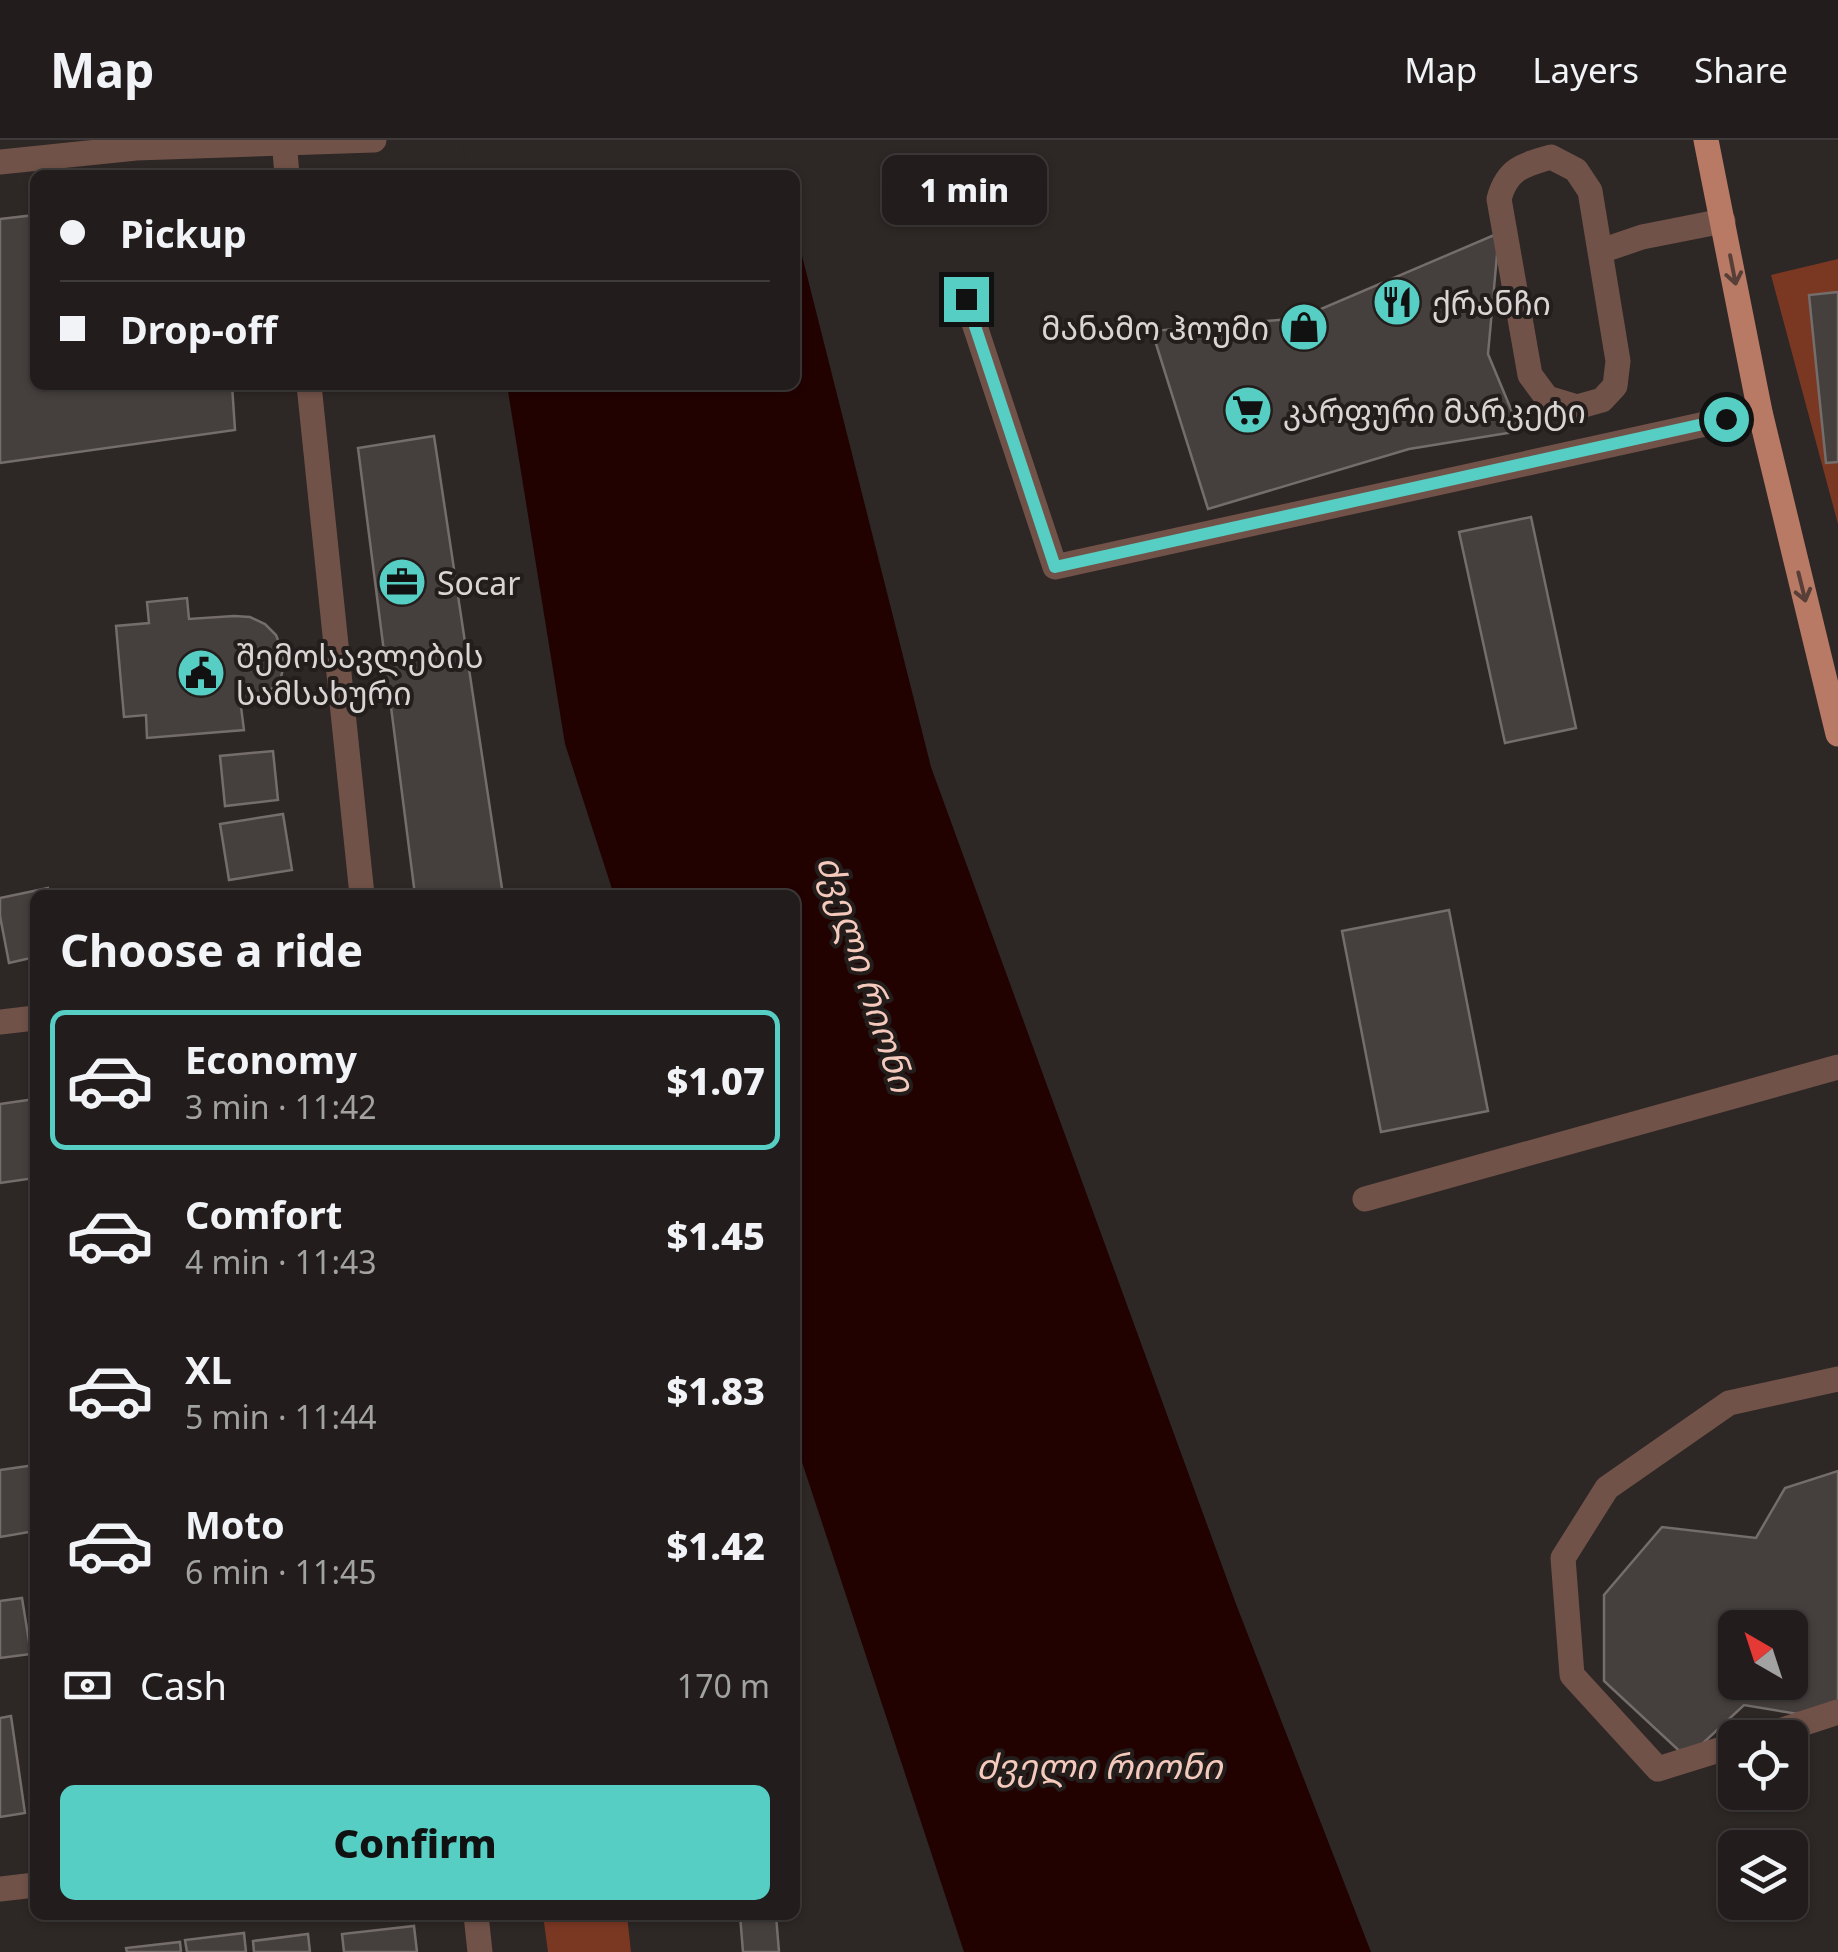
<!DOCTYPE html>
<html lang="en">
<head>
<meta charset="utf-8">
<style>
  body { margin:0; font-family:"Noto Sans","Noto Sans Georgian",sans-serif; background:#2a2625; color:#f1f3f6; height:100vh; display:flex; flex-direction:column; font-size:38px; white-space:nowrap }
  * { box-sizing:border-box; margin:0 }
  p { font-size:32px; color:#a2a2a3 }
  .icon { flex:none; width:55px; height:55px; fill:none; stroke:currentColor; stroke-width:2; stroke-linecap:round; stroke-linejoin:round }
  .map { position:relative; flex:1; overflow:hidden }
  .panel { position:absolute; left:30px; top:750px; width:770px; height:1030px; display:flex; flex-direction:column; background:#221d1c; border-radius:15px; box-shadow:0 2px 8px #0004,0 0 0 2px #3f3b3b }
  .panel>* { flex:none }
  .hud { position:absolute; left:30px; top:30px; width:770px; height:220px; border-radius:15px; box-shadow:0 2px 8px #0004,0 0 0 2px #3f3b3b; display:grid; align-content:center; height:220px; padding:0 30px; background:#221d1c }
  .needle { width:65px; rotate:321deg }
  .tools { position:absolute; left:1718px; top:1470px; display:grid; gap:20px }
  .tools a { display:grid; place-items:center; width:90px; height:90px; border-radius:15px; background:#221d1c; box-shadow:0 2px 8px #0004,0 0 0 2px #3f3b3b; font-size:50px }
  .end { position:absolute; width:45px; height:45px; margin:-22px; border:12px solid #56cec4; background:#111; box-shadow:0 0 0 5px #111 }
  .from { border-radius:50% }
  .bubble { position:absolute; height:70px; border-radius:15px; background:#221d1c; box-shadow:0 2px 8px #0004,0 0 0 2px #3f3b3b; font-size:32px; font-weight:800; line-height:70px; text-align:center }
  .hud b { display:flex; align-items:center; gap:35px; height:95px; font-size:38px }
  .hud b+b { border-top:2px solid #3f3b3b }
  .hud i { width:25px; height:25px; background:#f1f3f6 }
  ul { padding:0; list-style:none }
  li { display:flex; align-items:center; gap:30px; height:140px; margin:0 20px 15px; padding:0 10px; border:5px solid transparent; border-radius:15px }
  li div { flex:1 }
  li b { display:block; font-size:38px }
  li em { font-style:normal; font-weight:800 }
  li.on { border-color:#56cec4 }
  li>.icon { width:90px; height:90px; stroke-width:1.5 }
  h2 { padding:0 30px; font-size:45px; line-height:120px }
  .pay { display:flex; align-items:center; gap:25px; height:110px; padding:0 30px; font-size:38px }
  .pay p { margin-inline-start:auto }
  .cta { display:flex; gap:20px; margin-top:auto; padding:20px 30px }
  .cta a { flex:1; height:115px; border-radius:15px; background:#56cec4; color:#111; font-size:40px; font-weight:800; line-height:115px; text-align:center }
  header { display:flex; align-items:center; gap:60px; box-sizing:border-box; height:140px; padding:0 50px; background:#221d1c; border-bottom:2px solid #3f3b3b }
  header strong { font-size:48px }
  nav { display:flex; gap:55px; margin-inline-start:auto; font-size:35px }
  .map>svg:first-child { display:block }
  .green { fill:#7a3823 }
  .water { fill:#210200 }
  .pier { fill:#2d2725 }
  .building { fill:#453f3d; stroke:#746d6b; stroke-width:2.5; fill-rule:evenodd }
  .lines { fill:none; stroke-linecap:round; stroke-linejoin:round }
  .minor { stroke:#715248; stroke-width:25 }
  .major { stroke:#b87965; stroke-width:25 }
  .oneway { stroke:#573e36 }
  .route { stroke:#56cec4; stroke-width:12 }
  .labels { text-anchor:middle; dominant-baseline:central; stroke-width:8; stroke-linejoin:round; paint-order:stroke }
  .poi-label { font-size:32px; fill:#d9d5d4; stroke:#231e1c; text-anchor:start }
  .water-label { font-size:35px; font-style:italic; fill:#f5cabd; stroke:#231e1c }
</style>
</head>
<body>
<header>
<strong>Map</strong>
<nav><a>Map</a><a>Layers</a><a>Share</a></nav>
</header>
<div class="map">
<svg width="1838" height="1812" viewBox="0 0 1838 1812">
  <rect width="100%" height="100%" fill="#2d2725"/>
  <g class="green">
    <path d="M1838,119V384L1771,135Z"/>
    <path d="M543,1775H627L631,1812H548Z"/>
  </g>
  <path class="water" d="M795,88L931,627L1236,1464L1371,1812H964L795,1301V755H614L565,604L507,245H795Z"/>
  <path class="pier" d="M462,0H780L785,25L709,35H468Z"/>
  <g class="building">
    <path d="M35,75V245H232L235,290L0,323V79Z"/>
    <path d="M1499,93L1488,214L1520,291L1409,309L1208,369L1152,191L1300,178Z"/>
    <path d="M1838,152V322L1826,323L1809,155Z"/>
    <path d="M434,296L503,755H415L358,308Z"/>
    <path d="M1531,377L1576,588L1505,603L1459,392Z"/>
    <path d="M187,458L189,479L234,476L250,477L265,484L276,495L282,510L284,525L280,541L257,563L241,567L244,590L147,598L146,575L124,577L116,486L149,483L147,462Z"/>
    <path d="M273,611L278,660L225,666L220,616Z"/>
    <path d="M283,674L292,730L229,740L220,684Z"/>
    <path d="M48,748L50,755H35V817L9,823L0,776V758Z"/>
    <path d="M1449,770L1488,971L1381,992L1342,791Z"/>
    <path d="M35,959V1038L0,1043V964Z"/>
    <path d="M35,1325V1391L0,1397V1330Z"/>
    <path d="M1838,1331V1563L1810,1576L1744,1565L1687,1618L1604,1541V1455L1662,1387L1756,1398L1785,1348ZM1735,1488H1790V1542H1735Z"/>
    <path d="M22,1458L31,1514L0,1518V1461Z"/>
    <path d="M11,1576L25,1673L0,1677V1578Z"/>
    <path d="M740,1775H776L779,1812H743Z"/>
    <path d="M414,1786L417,1812H344L342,1794Z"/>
    <path d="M244,1793L246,1812H187L185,1800Z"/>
    <path d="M308,1794L310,1812H254L253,1801Z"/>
    <path d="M180,1802L181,1812H127L126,1808Z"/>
  </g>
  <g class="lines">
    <g class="minor">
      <path d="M284,0L287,35"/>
      <path d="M1551,17L1576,30L1590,51L1618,221L1615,246L1602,260L1577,267L1547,258L1530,235L1499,59C1507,29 1523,25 1551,17Z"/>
      <path d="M0,22L136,8L374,0"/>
      <path d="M1601,111L1642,97L1723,81"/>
      <path d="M966,159L1055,427L1760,272"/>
      <path d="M309,245L362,755"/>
      <path d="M0,882L35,878"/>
      <path d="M1365,1059L1838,927"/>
      <path d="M1758,1598L1838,1572"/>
      <path d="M1735,1605L1658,1629L1572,1535L1563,1418L1607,1348L1729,1263L1838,1239"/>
      <path d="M0,1749L35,1745"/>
      <path d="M476,1775L480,1812"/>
    </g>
    <path class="major" d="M1706,0L1760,272L1838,594"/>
  </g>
  <defs><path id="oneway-shaft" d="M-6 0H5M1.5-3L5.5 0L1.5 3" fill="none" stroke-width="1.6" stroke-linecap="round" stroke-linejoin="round" transform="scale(2.5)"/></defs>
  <g class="oneway">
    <use href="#oneway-shaft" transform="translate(1733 130) rotate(79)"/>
    <use href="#oneway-shaft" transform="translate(1802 447) rotate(76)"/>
  </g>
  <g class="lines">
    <path class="route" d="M966,159L1055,427L1726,279"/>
  </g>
  <defs>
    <g id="restaurant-disc" transform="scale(2.5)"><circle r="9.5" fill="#56cec4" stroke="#231e1c"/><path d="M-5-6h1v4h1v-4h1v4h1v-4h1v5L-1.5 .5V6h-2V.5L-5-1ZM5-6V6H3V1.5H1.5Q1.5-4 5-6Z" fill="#111"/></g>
    <g id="shop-disc" transform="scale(2.5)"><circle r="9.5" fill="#56cec4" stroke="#231e1c"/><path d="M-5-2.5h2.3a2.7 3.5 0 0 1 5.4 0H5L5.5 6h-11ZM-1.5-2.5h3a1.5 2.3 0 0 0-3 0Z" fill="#111"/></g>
    <g id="supermarket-disc" transform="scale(2.5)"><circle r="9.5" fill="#56cec4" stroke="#231e1c"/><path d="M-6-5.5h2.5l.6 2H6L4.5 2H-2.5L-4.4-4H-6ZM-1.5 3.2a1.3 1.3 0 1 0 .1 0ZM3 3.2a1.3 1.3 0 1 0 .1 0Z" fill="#111"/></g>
    <g id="office-disc" transform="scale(2.5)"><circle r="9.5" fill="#56cec4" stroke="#231e1c"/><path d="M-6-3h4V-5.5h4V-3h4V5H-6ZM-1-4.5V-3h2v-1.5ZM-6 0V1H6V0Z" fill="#111"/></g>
    <g id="civic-disc" transform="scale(2.5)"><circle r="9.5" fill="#56cec4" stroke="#231e1c"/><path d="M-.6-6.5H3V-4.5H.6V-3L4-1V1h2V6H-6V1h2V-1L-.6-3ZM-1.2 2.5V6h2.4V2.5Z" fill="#111"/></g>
  </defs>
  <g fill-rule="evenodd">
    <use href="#restaurant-disc" x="1397" y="162"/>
    <use href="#shop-disc" x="1304" y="187"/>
    <use href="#supermarket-disc" x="1248" y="270"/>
    <use href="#office-disc" x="402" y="442"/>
    <use href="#civic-disc" x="201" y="533"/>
  </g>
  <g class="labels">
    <g class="poi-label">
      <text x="1432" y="162">ქრანჩი</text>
      <text x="1269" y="187" text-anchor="end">მანამო ჰოუმი</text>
      <text x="1283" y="270">კარფური მარკეტი</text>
      <text x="437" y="442">Socar</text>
      <text x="236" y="515">შემოსავლების<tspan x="236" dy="37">სამსახური</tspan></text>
    </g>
    <g class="water-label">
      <text transform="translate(867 833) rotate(72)">ძველი რიონი</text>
      <text x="1099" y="1625">ძველი რიონი</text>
    </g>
  </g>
</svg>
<div class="tools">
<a><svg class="needle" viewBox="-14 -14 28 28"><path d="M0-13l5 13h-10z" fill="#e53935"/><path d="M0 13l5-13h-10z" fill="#a2a2a3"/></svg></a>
<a><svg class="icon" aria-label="locate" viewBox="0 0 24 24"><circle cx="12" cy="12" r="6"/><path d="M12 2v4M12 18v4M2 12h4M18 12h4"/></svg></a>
<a><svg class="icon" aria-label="layers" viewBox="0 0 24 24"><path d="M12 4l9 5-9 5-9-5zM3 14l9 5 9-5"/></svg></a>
</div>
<i class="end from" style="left:1726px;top:279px"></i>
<i class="end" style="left:966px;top:159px"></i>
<div class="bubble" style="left:882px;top:15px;width:165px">1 min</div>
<div class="hud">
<b><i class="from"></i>Pickup</b>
<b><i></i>Drop-off</b>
</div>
<section class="panel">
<h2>Choose a ride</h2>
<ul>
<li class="on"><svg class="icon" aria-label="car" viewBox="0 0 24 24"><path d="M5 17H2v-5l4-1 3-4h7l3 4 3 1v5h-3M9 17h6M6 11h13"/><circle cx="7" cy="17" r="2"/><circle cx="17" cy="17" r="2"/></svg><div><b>Economy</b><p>3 min · 11:42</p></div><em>$1.07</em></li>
<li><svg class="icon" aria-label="car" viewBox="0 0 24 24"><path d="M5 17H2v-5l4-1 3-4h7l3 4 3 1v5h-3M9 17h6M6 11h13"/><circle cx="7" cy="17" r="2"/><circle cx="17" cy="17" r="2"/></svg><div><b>Comfort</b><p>4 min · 11:43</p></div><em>$1.45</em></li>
<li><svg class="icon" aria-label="car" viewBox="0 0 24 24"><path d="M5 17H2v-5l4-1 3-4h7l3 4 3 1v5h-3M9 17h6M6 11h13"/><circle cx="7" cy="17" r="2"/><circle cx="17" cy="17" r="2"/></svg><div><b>XL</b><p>5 min · 11:44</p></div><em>$1.83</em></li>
<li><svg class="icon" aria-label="car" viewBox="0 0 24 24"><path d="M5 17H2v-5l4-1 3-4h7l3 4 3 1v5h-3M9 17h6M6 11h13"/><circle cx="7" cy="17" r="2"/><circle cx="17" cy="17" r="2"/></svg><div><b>Moto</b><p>6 min · 11:45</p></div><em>$1.42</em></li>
</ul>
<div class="pay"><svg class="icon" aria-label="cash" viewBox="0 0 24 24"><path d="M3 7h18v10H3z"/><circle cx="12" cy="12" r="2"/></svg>Cash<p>170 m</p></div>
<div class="cta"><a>Confirm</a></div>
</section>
</div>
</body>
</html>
